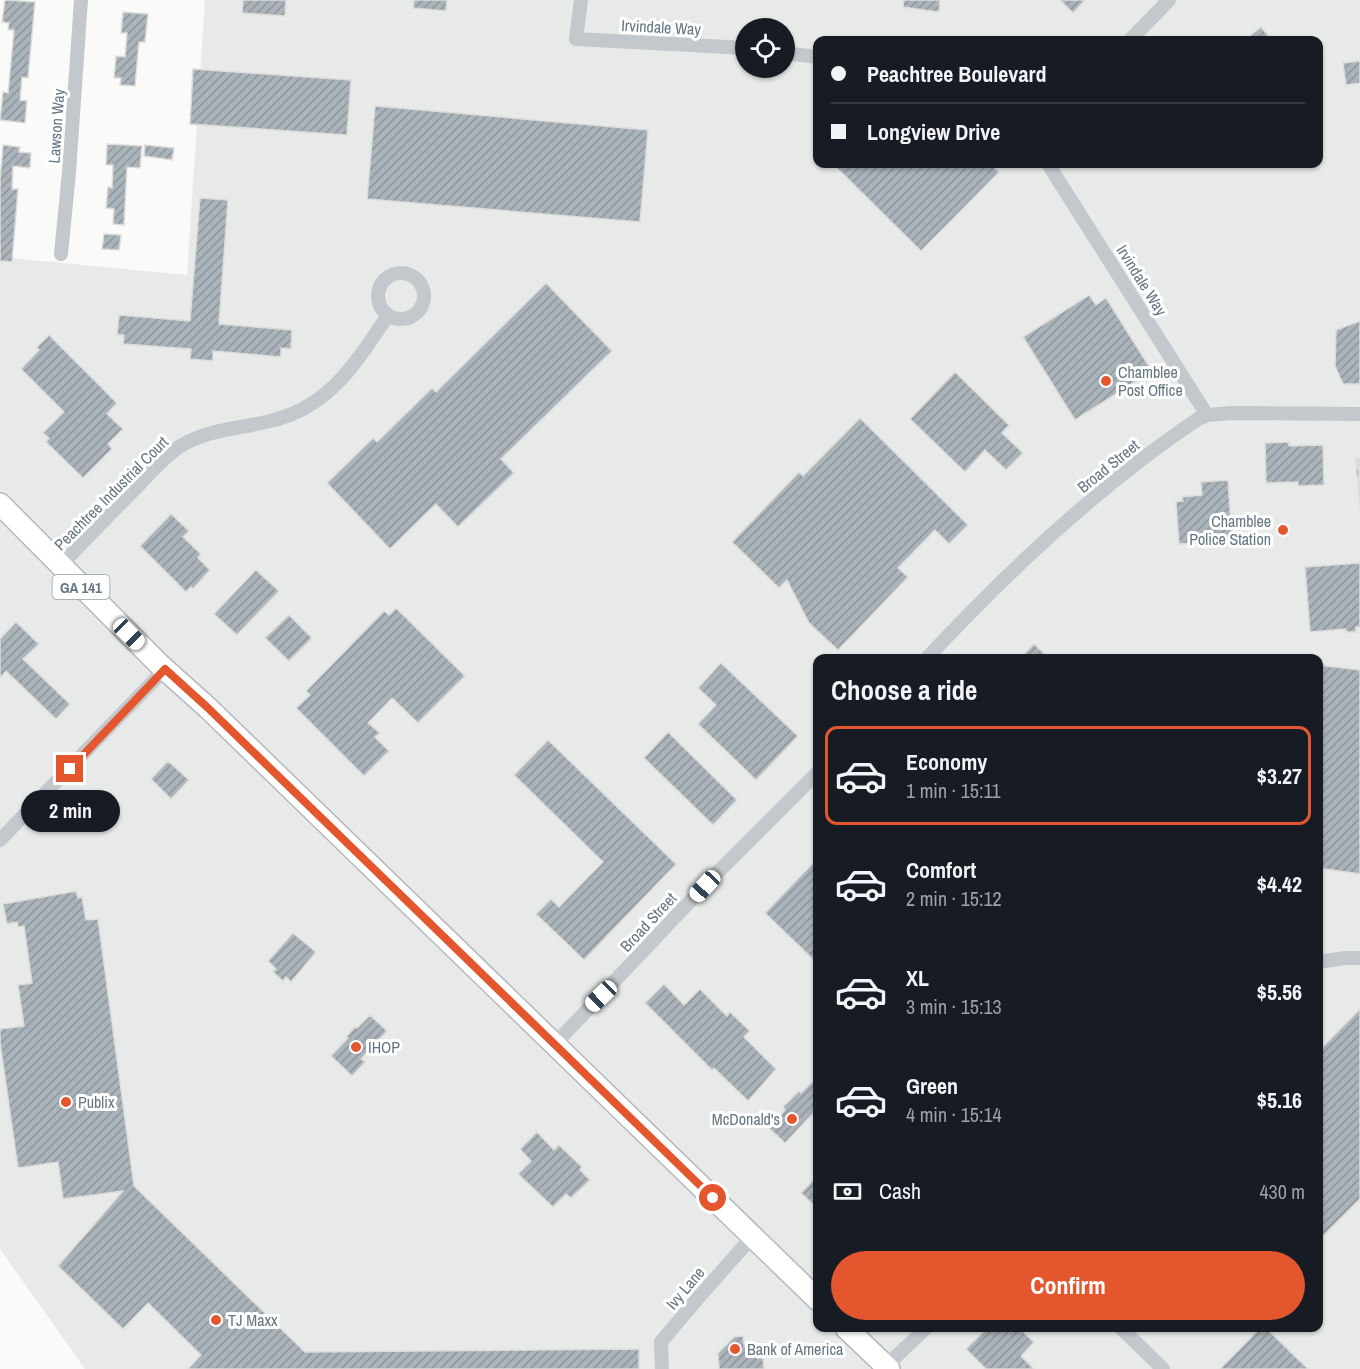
<!DOCTYPE html>
<html lang="en">
<head>
<meta charset="utf-8">
<style>
  body { margin:0; font-family:"Archivo Narrow",sans-serif; background:#20242c; color:#f1f3f6; height:100vh; display:flex; flex-direction:column; font-size:22px; white-space:nowrap }
  * { box-sizing:border-box; margin:0 }
  p { font-size:20px; color:#9ea1a6 }
  .icon { flex:none; width:33px; height:33px; fill:none; stroke:currentColor; stroke-width:2; stroke-linecap:round; stroke-linejoin:round }
  .map { position:relative; flex:1; overflow:hidden }
  .drawer { position:absolute; left:813px; top:654px; width:510px; height:678px; display:flex; flex-direction:column; background:#171b24; border-radius:12px; box-shadow:0 2px 4px #0004 }
  .drawer>* { flex:none }
  .guide { position:absolute; left:813px; top:36px; width:510px; height:132px; border-radius:12px; box-shadow:0 2px 4px #0004; display:grid; align-content:center; height:132px; padding:0 18px; background:#171b24 }
  .controls { position:absolute; left:735px; top:18px; display:grid; gap:12px }
  .controls a { display:grid; place-items:center; width:60px; height:60px; border-radius:50%; background:#171b24; box-shadow:0 2px 4px #0004; font-size:30px }
  .end { position:absolute; width:27px; height:27px; margin:-14px; border:8px solid #e4572e; background:#fff; box-shadow:0 0 0 3px #fff }
  .from { border-radius:50% }
  .bubble { position:absolute; height:42px; border-radius:21px; background:#171b24; box-shadow:0 2px 4px #0004; font-size:20px; font-weight:800; line-height:42px; text-align:center }
  .car { position:absolute; width:18px; height:36px; margin:-18px -9px; border-radius:8px; box-shadow:0 0 4px 2px #0007; background:linear-gradient(#fff 24%,#345 0 40%,#fff 0 76%,#345 0 86%,#fff 0) }
  .guide b { display:flex; align-items:center; gap:21px; height:57px; font-size:22px }
  .guide b+b { border-top:2px solid #363941 }
  .guide i { width:15px; height:15px; background:#f1f3f6 }
  ul { padding:0; list-style:none }
  li { display:flex; align-items:center; gap:18px; height:99px; margin:0 12px 9px; padding:0 6px; border:3px solid transparent; border-radius:12px }
  li div { flex:1 }
  li b { display:block; font-size:22px }
  li em { font-style:normal; font-weight:800 }
  li.on { border-color:#e4572e }
  li>.icon { width:54px; height:54px; stroke-width:1.5 }
  h2 { padding:0 18px; font-size:27px; line-height:72px }
  .pay { display:flex; align-items:center; gap:15px; height:66px; padding:0 18px; font-size:22px }
  .pay p { margin-inline-start:auto }
  .action { display:flex; gap:12px; margin-top:auto; padding:12px 18px }
  .action a { flex:1; height:69px; border-radius:36px; background:#e4572e; color:#fff; font-size:24px; font-weight:800; line-height:69px; text-align:center }
  .map>svg:first-child { display:block }
  .built { fill:#e8e9e9; fill-rule:evenodd }
  .grass { fill:url(#grass-tufts) }
  .building { fill:url(#building-hatch); stroke:#dcdcda; stroke-width:1.5 }
  .lines { fill:none; stroke-linecap:round; stroke-linejoin:round }
  .trunk-casing { stroke:#b4b9bd; stroke-width:24 }
  .minor { stroke:#c3c8cc; stroke-width:14 }
  .trunk { stroke:#fff; stroke-width:21 }
  .route { stroke:#e4572e; stroke-width:8 }
  .poi-dot { fill:#e4572e; stroke:#fff; stroke-width:2 }
  .labels { text-anchor:middle; dominant-baseline:central; stroke-width:6; stroke-linejoin:round; paint-order:stroke }
  .shield { fill:#fff; stroke:#939fa8; stroke-width:1.5 }
  .shield-label { font-size:15px; font-weight:bold; fill:#657683 }
  .street-label { font-size:16px; fill:#657683; stroke:#fff }
  .poi-label { font-size:16px; fill:#657683; stroke:#fff; text-anchor:start }
</style>
</head>
<body>
<div class="map">
<svg width="1360" height="1369" viewBox="0 0 1360 1369">
  <defs>
    <pattern id="grass-tufts" width="24" height="20" patternUnits="userSpaceOnUse" patternTransform="scale(1.5)"><rect width="24" height="20" fill="#dadfd7"/><path d="M3 7l-1-3M5 7V3M7 7l1-3M15 17l-1-3M17 17v-4M19 17l1-3" fill="none" stroke="#b4b9b4"/></pattern>
    <pattern id="building-hatch" width="6" height="6" patternUnits="userSpaceOnUse" patternTransform="scale(1.5)"><rect width="6" height="6" fill="#aab3b9"/><path d="M-1 1l2-2M0 6l6-6M5 7l2-2" fill="none" stroke="#8e969c"/></pattern>
  </defs>
  <rect width="100%" height="100%" fill="#fafaf8"/>
  <path class="built" d="M205,0H1360V1369H85L0,1249V257L187,275ZM746,28H784V68H746ZM818,40H1318V164H818ZM818,658H1318V1328H818Z"/>
  <path class="grass" d="M1355,457L1360,458V512Z"/>
  <g class="building">
    <path d="M5,0L35,2L28,78L22,77L20,100L27,101L25,123L0,120L3,92L8,93L14,30H8L9,23L2,22Z"/>
    <path d="M243,0H286L285,16L242,13Z"/>
    <path d="M414,0H447L446,11L413,8Z"/>
    <path d="M904,0H940L939,12L903,7Z"/>
    <path d="M1060,0H1085L1073,13Z"/>
    <path d="M123,12L148,14L145,42H139L135,86L120,85L121,78H114L116,56L125,57L127,33H121Z"/>
    <path d="M1261,27L1272,40H1245Z"/>
    <path d="M1360,61V83L1346,85L1343,63Z"/>
    <path d="M193,69L351,80L347,135L190,124Z"/>
    <path d="M375,106L648,130L640,222L367,199Z"/>
    <path d="M107,144L142,146L140,168L127,167L124,225L113,224L114,209L106,208L108,187L112,188L113,165H106Z"/>
    <path d="M3,145L20,147L19,152L31,153L30,168L13,166L12,189H18L12,262L0,261V180Z"/>
    <path d="M145,145L174,148L172,160L144,156Z"/>
    <path d="M833,164H990L999,172L921,251Z"/>
    <path d="M200,198L228,200L219,324L292,330L291,349L281,348V357L213,351V361L190,359L191,349L123,344L124,335H117L119,315L190,321Z"/>
    <path d="M104,234L121,235L119,250L102,249Z"/>
    <path d="M546,283L612,351L501,459L514,473L458,527L436,504L390,549L327,483L373,438L377,442L432,388L436,392Z"/>
    <path d="M1089,295L1096,305L1106,298L1152,371L1075,420L1023,337Z"/>
    <path d="M1360,321V384H1343L1335,366L1336,330Z"/>
    <path d="M49,335L117,403L107,414L123,429L108,444L112,449L83,478L46,442L49,438L43,433L64,412L21,369L39,350L37,347Z"/>
    <path d="M955,372L1009,425L1002,433L1023,453L1006,470L985,450L965,472L910,419Z"/>
    <path d="M860,418L968,525L949,544L935,530L898,568L908,577L838,650L809,623L787,580L779,588L732,542L799,472L803,476Z"/>
    <path d="M1289,442V446L1323,445L1324,485L1298,486V482L1266,483L1265,443Z"/>
    <path d="M1228,480L1232,541L1179,544L1176,502L1183,501L1182,497L1202,495L1201,482Z"/>
    <path d="M171,514L189,531L183,537L201,554L198,558L210,570L193,589L191,587L186,592L140,546Z"/>
    <path d="M1360,563V627H1356V632H1347L1345,629L1310,632L1305,567Z"/>
    <path d="M256,570L279,591L237,635L214,614Z"/>
    <path d="M396,608L465,676L418,723L392,698L368,723L380,733L375,737L389,751L364,776L296,708L310,695L306,691L384,611L389,615Z"/>
    <path d="M289,615L312,638L289,661L265,638Z"/>
    <path d="M16,622L39,644L23,659L70,704L56,719L6,671L0,678V639Z"/>
    <path d="M1034,644L1049,658H1020Z"/>
    <path d="M721,663L798,736L756,780L698,724L716,705L698,688Z"/>
    <path d="M1318,665L1360,670V874L1318,868Z"/>
    <path d="M668,732L737,800L713,825L644,758Z"/>
    <path d="M548,740L676,864L584,960L536,914L551,899L559,907L603,862L514,775Z"/>
    <path d="M168,761L189,780L171,799L151,779Z"/>
    <path d="M818,858V964L765,913Z"/>
    <path d="M76,891L78,898L82,897L86,920L98,919L134,1186L305,1352L639,1349V1369H188L201,1355L148,1303L123,1329L58,1266L123,1191L63,1199L58,1162L18,1168L0,1042V1029L24,1026L18,985L32,983L24,926L18,927L17,922L7,924L3,904Z"/>
    <path d="M293,933L316,952L291,982L286,977L283,981L273,972L276,969L268,961Z"/>
    <path d="M664,984L684,1005L700,989L727,1016L730,1012L750,1031L744,1037L776,1069L748,1101L714,1068L712,1070L645,1003Z"/>
    <path d="M1360,1009V1199L1318,1241V1052Z"/>
    <path d="M370,1015L387,1031L361,1059L365,1062L352,1076L331,1056L348,1038L346,1037L355,1027L357,1028Z"/>
    <path d="M812,1082L818,1088V1108L785,1143L769,1128L785,1110L783,1107L799,1091L801,1093Z"/>
    <path d="M537,1132L554,1150L559,1145L582,1167L580,1170L590,1180L571,1198L566,1194L553,1207L518,1174L531,1161L520,1149Z"/>
    <path d="M818,1175V1209L801,1193Z"/>
    <path d="M987,1328H1019L1034,1342L1021,1356L1034,1369H986L966,1349Z"/>
    <path d="M1260,1328H1266L1308,1369H1220Z"/>
    <path d="M743,1336L744,1345L757,1358H763L764,1369H719L718,1353L734,1337Z"/>
  </g>
  <g class="lines">
    <g class="trunk-casing">
      <g id="trunk">
        <path d="M0,504L159,664L208,708L818,1300"/>
        <path d="M846,1328L889,1369"/>
      </g>
    </g>
    <g class="minor">
      <path d="M581,0L576,39L746,48"/>
      <path d="M1130,40L1169,0"/>
      <path d="M784,53L818,57"/>
      <path d="M1048,164L1207,415"/>
      <path d="M61,254L69,172L81,0"/>
      <circle cx="401" cy="296" r="23"/>
      <path d="M60,566C85,540 110,514 136,488C149,474 163,458 179,447C205,430 236,429 266,422C329,409 355,364 388,315"/>
      <path d="M927,658C1009,570 1098,486 1198,419L1207,415L1232,413L1360,414"/>
      <path d="M0,840L165,669"/>
      <path d="M1318,962L1345,958H1360"/>
      <path d="M555,1044L714,876L818,772"/>
      <path d="M1121,1328L1163,1369"/>
      <path d="M886,1366L926,1328"/>
      <path d="M662,1369L661,1342L698,1298L753,1236"/>
    </g>
    <use href="#trunk" class="trunk"/>
  </g>
  <g class="lines">
    <path class="route" d="M70,769L165,669L208,708L713,1198"/>
  </g>
  <g class="poi-dot">
    <circle cx="1106" cy="381" r="6"/>
    <circle cx="1283" cy="530" r="6"/>
    <circle cx="356" cy="1047" r="6"/>
    <circle cx="66" cy="1102" r="6"/>
    <circle cx="792" cy="1119" r="6"/>
    <circle cx="216" cy="1320" r="6"/>
    <circle cx="735" cy="1349" r="6"/>
  </g>
  <g class="labels">
    <rect class="shield" x="52.5" y="575" width="57" height="24" rx="4.5"/>
    <g class="shield-label">
      <text x="81" y="587">GA 141</text>
    </g>
    <g class="street-label">
      <text transform="translate(661 27) rotate(3)">Irvindale Way</text>
      <text transform="translate(56 126) rotate(-86)">Lawson Way</text>
      <text transform="translate(1142 280) rotate(58)">Irvindale Way</text>
      <text transform="translate(1108 466) rotate(-39)">Broad Street</text>
      <text transform="translate(111 493) rotate(-45)">Peachtree Industrial Court</text>
      <text transform="translate(648 922) rotate(-47)">Broad Street</text>
      <text transform="translate(685 1288) rotate(-50)">Ivy Lane</text>
    </g>
    <g class="poi-label">
      <text x="1118" y="372">Chamblee<tspan x="1118" dy="18">Post Office</tspan></text>
      <text x="1271" y="521" text-anchor="end">Chamblee<tspan x="1271" dy="18">Police Station</tspan></text>
      <text x="368" y="1047">IHOP</text>
      <text x="78" y="1102">Publix</text>
      <text x="780" y="1119" text-anchor="end">McDonald's</text>
      <text x="228" y="1320">TJ Maxx</text>
      <text x="747" y="1349">Bank of America</text>
    </g>
  </g>
</svg>
<div class="controls">
<a><svg class="icon" aria-label="locate" viewBox="0 0 24 24"><circle cx="12" cy="12" r="6"/><path d="M12 2v4M12 18v4M2 12h4M18 12h4"/></svg></a>
</div>
<i class="end from" style="left:713px;top:1198px"></i>
<i class="end" style="left:70px;top:769px"></i>
<div class="bubble" style="left:21px;top:790px;width:99px">2 min</div>
<i class="car" style="left:129px;top:634px;rotate:135deg"></i>
<i class="car" style="left:705px;top:886px;rotate:223deg"></i>
<i class="car" style="left:601px;top:996px;rotate:226deg"></i>
<div class="guide">
<b><i class="from"></i>Peachtree Boulevard</b>
<b><i></i>Longview Drive</b>
</div>
<section class="drawer">
<h2>Choose a ride</h2>
<ul>
<li class="on"><svg class="icon" aria-label="car" viewBox="0 0 24 24"><path d="M5 17H2v-5l4-1 3-4h7l3 4 3 1v5h-3M9 17h6M6 11h13"/><circle cx="7" cy="17" r="2"/><circle cx="17" cy="17" r="2"/></svg><div><b>Economy</b><p>1 min · 15:11</p></div><em>$3.27</em></li>
<li><svg class="icon" aria-label="car" viewBox="0 0 24 24"><path d="M5 17H2v-5l4-1 3-4h7l3 4 3 1v5h-3M9 17h6M6 11h13"/><circle cx="7" cy="17" r="2"/><circle cx="17" cy="17" r="2"/></svg><div><b>Comfort</b><p>2 min · 15:12</p></div><em>$4.42</em></li>
<li><svg class="icon" aria-label="car" viewBox="0 0 24 24"><path d="M5 17H2v-5l4-1 3-4h7l3 4 3 1v5h-3M9 17h6M6 11h13"/><circle cx="7" cy="17" r="2"/><circle cx="17" cy="17" r="2"/></svg><div><b>XL</b><p>3 min · 15:13</p></div><em>$5.56</em></li>
<li><svg class="icon" aria-label="car" viewBox="0 0 24 24"><path d="M5 17H2v-5l4-1 3-4h7l3 4 3 1v5h-3M9 17h6M6 11h13"/><circle cx="7" cy="17" r="2"/><circle cx="17" cy="17" r="2"/></svg><div><b>Green</b><p>4 min · 15:14</p></div><em>$5.16</em></li>
</ul>
<div class="pay"><svg class="icon" aria-label="cash" viewBox="0 0 24 24"><path d="M3 7h18v10H3z"/><circle cx="12" cy="12" r="2"/></svg>Cash<p>430 m</p></div>
<div class="action"><a>Confirm</a></div>
</section>
</div>
</body>
</html>
